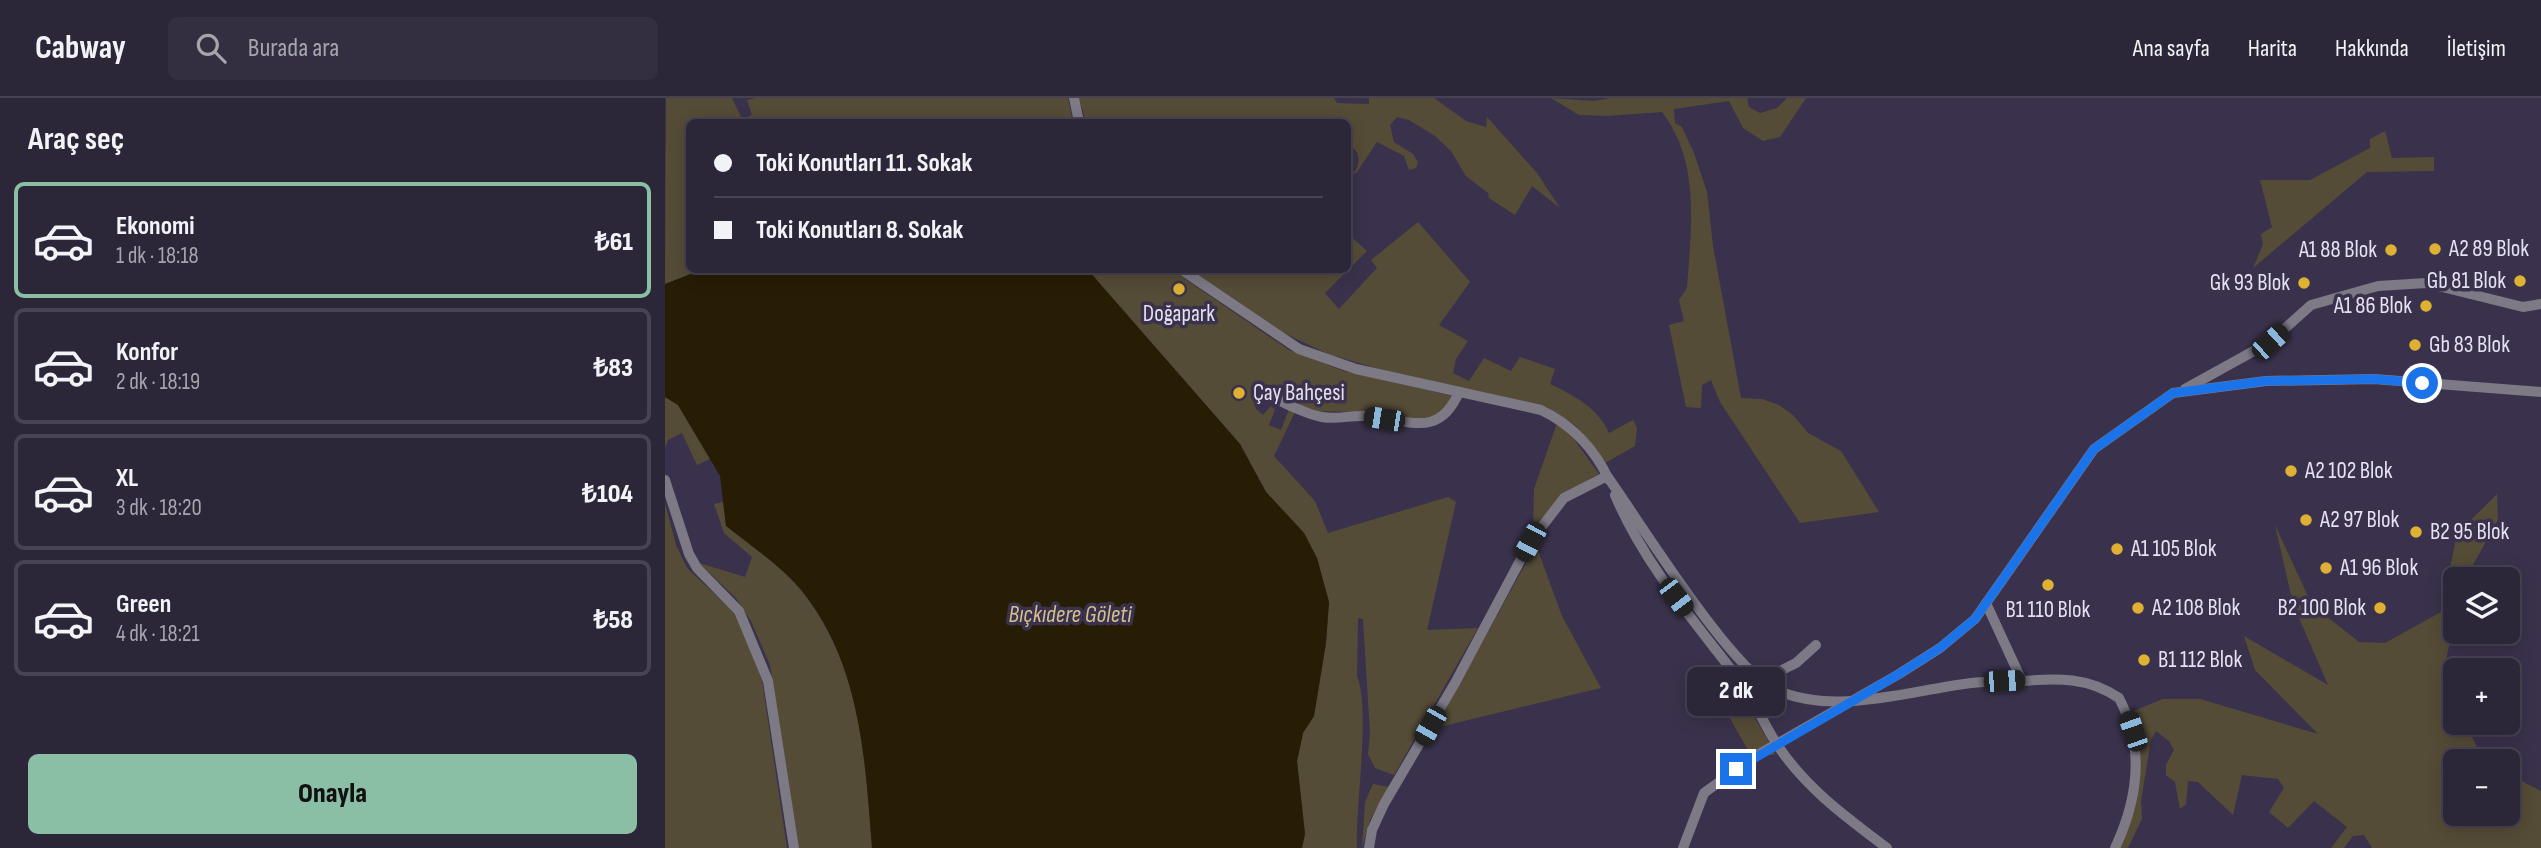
<!DOCTYPE html>
<html lang="tr">
<head>
<meta charset="utf-8">
<style>
  body { margin:0; font-family:"Sofia Sans Condensed",sans-serif; background:#342e41; color:#f1f3f6; height:100vh; display:flex; flex-direction:column; font-size:26px; white-space:nowrap }
  * { box-sizing:border-box; margin:0 }
  p { font-size:23px; color:#a6a5ae }
  .icon { flex:none; width:38px; height:38px; fill:none; stroke:currentColor; stroke-width:2; stroke-linecap:round; stroke-linejoin:round }
  .map { position:relative; flex:1; overflow:hidden }
  .side { display:flex; flex-direction:column; background:#2c2639; width:665px }
  .side>* { flex:none }
  .banner { position:absolute; left:21px; top:21px; width:665px; height:154px; border-radius:10px; box-shadow:0 4px 18px #0003,0 0 0 2px #484353; display:grid; align-content:center; height:154px; padding:0 28px; background:#2c2639 }
  .controls { position:absolute; left:1778px; top:469px; display:grid; gap:14px }
  .controls a { display:grid; place-items:center; width:77px; height:77px; border-radius:10px; background:#2c2639; box-shadow:0 4px 18px #0003,0 0 0 2px #484353; font-size:35px }
  .end { position:absolute; width:32px; height:32px; margin:-16px; border:9px solid #1a73e8; background:#fff; box-shadow:0 0 0 4px #fff }
  .from { border-radius:50% }
  .bubble { position:absolute; height:49px; border-radius:10px; background:#2c2639; box-shadow:0 4px 18px #0003,0 0 0 2px #484353; font-size:23px; font-weight:800; line-height:49px; text-align:center }
  .car { position:absolute; width:21px; height:42px; margin:-21px -10px; border-radius:9px; box-shadow:0 0 5px 2px #0007; background:linear-gradient(#222 24%,#8ab4d8 0 40%,#222 0 76%,#8ab4d8 0 86%,#222 0) }
  .banner b { display:flex; align-items:center; gap:24px; height:66px; font-size:26px }
  .banner b+b { border-top:2px solid #484353 }
  .banner i { width:18px; height:18px; background:#f1f3f6 }
  ul { padding:0; list-style:none }
  li { display:flex; align-items:center; gap:21px; height:116px; margin:0 14px 10px; padding:0 14px; border:4px solid #484353; border-radius:10px }
  li div { flex:1 }
  li b { display:block; font-size:26px }
  li em { font-style:normal; font-weight:800 }
  li.active { border-color:#8abfa5 }
  li>.icon { width:63px; height:63px; stroke-width:1.5 }
  h2 { padding:0 28px; font-size:32px; line-height:84px }
  .primary-button { display:flex; gap:14px; margin-top:auto; padding:14px 28px }
  .primary-button a { flex:1; height:80px; border-radius:10px; background:#8abfa5; color:#111; font-size:28px; font-weight:800; line-height:80px; text-align:center }
  header { display:flex; align-items:center; gap:42px; box-sizing:border-box; height:98px; padding:0 35px; background:#2c2639; border-bottom:2px solid #484353 }
  header strong { font-size:33px }
  nav { display:flex; gap:38px; margin-inline-start:auto; font-size:24px }
  .search { width:490px; height:63px; background:#342e41; display:flex; align-items:center; gap:18px; box-sizing:border-box; padding:0 24px; border-radius:10px; color:#a6a5ae; font-size:26px }
  main { display:flex; flex:1; min-height:0 }
  .map>svg:first-child { display:block }
  .green { fill:#554c37 }
  .water { fill:#271d05 }
  .lines { fill:none; stroke-linecap:round; stroke-linejoin:round }
  .minor { stroke:#7d7a86; stroke-width:10 }
  .route { stroke:#1a73e8; stroke-width:9 }
  .poi-dot { fill:#deb133; stroke:#3a324c; stroke-width:2.5 }
  .labels { text-anchor:middle; dominant-baseline:central; stroke-width:7; stroke-linejoin:round; paint-order:stroke }
  .poi-label { font-size:23px; fill:#e6e1f2; stroke:#3a324c; text-anchor:start }
  .water-label { font-size:24px; font-style:italic; fill:#d5bf8c; stroke:#3a324c }
</style>
</head>
<body>
<header>
<strong>Cabway</strong>
<div class="search"><svg class="icon" aria-label="search" viewBox="0 0 24 24"><circle cx="10" cy="10" r="6"/><path d="M15 15l6 6"/></svg>Burada ara</div>
<nav><a>Ana sayfa</a><a>Harita</a><a>Hakkında</a><a>İletişim</a></nav>
</header>
<main>
<section class="side">
<h2>Araç seç</h2>
<ul>
<li class="active"><svg class="icon" aria-label="car" viewBox="0 0 24 24"><path d="M5 17H2v-5l4-1 3-4h7l3 4 3 1v5h-3M9 17h6M6 11h13"/><circle cx="7" cy="17" r="2"/><circle cx="17" cy="17" r="2"/></svg><div><b>Ekonomi</b><p>1 dk · 18:18</p></div><em>₺61</em></li>
<li><svg class="icon" aria-label="car" viewBox="0 0 24 24"><path d="M5 17H2v-5l4-1 3-4h7l3 4 3 1v5h-3M9 17h6M6 11h13"/><circle cx="7" cy="17" r="2"/><circle cx="17" cy="17" r="2"/></svg><div><b>Konfor</b><p>2 dk · 18:19</p></div><em>₺83</em></li>
<li><svg class="icon" aria-label="car" viewBox="0 0 24 24"><path d="M5 17H2v-5l4-1 3-4h7l3 4 3 1v5h-3M9 17h6M6 11h13"/><circle cx="7" cy="17" r="2"/><circle cx="17" cy="17" r="2"/></svg><div><b>XL</b><p>3 dk · 18:20</p></div><em>₺104</em></li>
<li><svg class="icon" aria-label="car" viewBox="0 0 24 24"><path d="M5 17H2v-5l4-1 3-4h7l3 4 3 1v5h-3M9 17h6M6 11h13"/><circle cx="7" cy="17" r="2"/><circle cx="17" cy="17" r="2"/></svg><div><b>Green</b><p>4 dk · 18:21</p></div><em>₺58</em></li>
</ul>
<div class="primary-button"><a>Onayla</a></div>
</section>
<div class="map">
<svg width="1876" height="750" viewBox="0 0 1876 750">
  <rect width="100%" height="100%" fill="#3a324c"/>
  <g class="green">
    <path d="M1,0H67L77,21L87,17L82,2L90,0H403L408,24H24V172H36L0,186Z"/>
    <path d="M414,0H669L672,5L704,6V0H769L801,23L821,29L822,19L872,75L895,110L867,88L850,117L824,100L823,95L801,78L786,53L770,38L744,22L732,19L725,27L729,44L748,56L753,64L751,70L744,72L739,58L712,44L692,74L683,78L691,72C696,61 694,52 683,47L682,24H421Z"/>
    <path d="M886,0L929,3L945,0H1082L1084,9L1095,15L1112,10L1122,0H1141L1115,39L1098,43L1078,30L1064,3L1009,11L1010,25L1017,29L1029,55L1042,94L1048,148L1076,300L1097,301L1114,307L1128,317L1143,335L1176,353L1214,414L1135,425L1055,304L1046,282L1037,287L1036,310L1021,309L1004,227L1019,223L1014,202L1022,190C1026,131 1036,65 997,14L942,18L914,17Z"/>
    <path d="M1720,33L1727,60L1769,59V73L1702,74L1588,170L1598,146L1596,136L1607,129L1595,82H1645L1705,50V41Z"/>
    <path d="M753,124L805,184L774,227L803,243L791,261L788,275L804,283L819,260L846,273L855,259L890,271L885,286C910,298 933,310 944,335L968,322L972,330L970,348L940,365L911,328L882,309L721,273L663,256L615,233L526,172H682L683,136L702,153L660,195L674,211L712,170L706,162Z"/>
    <path d="M423,172H507L624,252L679,273L788,298L779,313L761,323L692,314L646,313L597,292H588L593,306L590,310L598,317L606,308L610,312L604,327L616,332L624,311L630,314L609,358L650,403L663,435L783,399L791,404L762,532L813,530L729,677L710,670L703,656L705,635L698,521L693,520L692,578C706,612 690,708 692,750H637L640,736L632,663L638,635L649,618L661,545L664,504L652,460L639,435L601,394L575,346Z"/>
    <path d="M0,299L13,307L45,361L32,367L17,335L3,342L0,350Z"/>
    <path d="M892,325L903,333L934,376C905,391 888,406 868,431L869,391Z"/>
    <path d="M1832,396L1833,422L1800,481H1790V522L1779,570L1790,604V625H1800L1819,663H1790V716H1843V676L1876,693V750H1707L1699,737L1688,738L1679,750H1666L1682,729L1649,703L1623,730L1604,714L1619,690L1613,681L1577,677L1568,717L1533,684L1523,683L1521,706L1515,711L1510,684L1501,677V667L1509,652L1504,643L1491,633L1486,642L1476,703L1477,721L1463,750H1455C1474,705 1482,661 1466,614L1498,601H1535L1653,636L1590,572L1579,538L1663,587L1628,506L1610,427L1647,507L1694,544L1720,545L1776,514L1792,436Z"/>
    <path d="M58,404L61,428C86,448 118,469 138,495C196,568 200,661 207,750H134L105,567L86,523L71,500L34,465L80,479L87,459L59,435L49,406Z"/>
    <path d="M0,405L11,447L22,470L71,516L97,582L122,750H0Z"/>
    <path d="M871,447L897,518L936,590L770,630Z"/>
    <path d="M1068,584L1110,654L1109,657H1086L1057,607L1035,618L1026,605Z"/>
    <path d="M708,686L724,689L705,722L697,750L700,704Z"/>
  </g>
  <path class="water" d="M36,172H423L575,346L601,394L639,435L652,460L664,504L661,545L649,618L638,635L632,663L640,736L637,750H207C200,661 196,568 138,494C118,469 86,448 61,428L55,378L13,307L0,299V186Z"/>
  <g class="lines">
    <g class="minor">
      <path d="M409,0L414,24"/>
      <path d="M517,172L634,251L691,271L876,312C906,326 930,351 944,382"/>
      <path d="M1520,291L1605,244L1646,207L1713,188L1761,185L1858,209L1876,206"/>
      <path d="M596,294C615,302 636,315 657,319C672,322 686,317 700,318C741,320 773,343 794,294"/>
      <path d="M0,382L24,456L32,470L74,513L103,583L129,750"/>
      <path d="M950,397C979,466 1030,524 1075,583C1090,603 1099,627 1113,648C1142,691 1181,719 1222,750"/>
      <path d="M1321,505L1357,583"/>
      <path d="M1093,584L1131,565L1151,547"/>
      <path d="M704,750L707,732L719,706L790,585L865,444L899,400L942,378C975,424 1064,569 1109,591C1166,618 1240,594 1299,586C1318,583 1338,584 1357,583C1393,580 1423,579 1454,600C1480,649 1473,701 1450,750"/>
      <path d="M1018,750L1039,695L1087,660L1234,576L1275,550L1310,521L1429,351L1508,295L1601,283L1709,281L1876,294"/>
    </g>
  </g>
  <g class="lines">
    <path class="route" d="M1071,671L1234,576L1275,550L1310,521L1429,351L1508,295L1601,283L1709,281L1757,285"/>
  </g>
  <g class="poi-dot">
    <circle cx="1770" cy="151" r="7"/>
    <circle cx="1726" cy="152" r="7"/>
    <circle cx="1855" cy="183" r="7"/>
    <circle cx="1639" cy="185" r="7"/>
    <circle cx="514" cy="191" r="7"/>
    <circle cx="1761" cy="208" r="7"/>
    <circle cx="1750" cy="247" r="7"/>
    <circle cx="574" cy="295" r="7"/>
    <circle cx="1626" cy="373" r="7"/>
    <circle cx="1641" cy="422" r="7"/>
    <circle cx="1751" cy="434" r="7"/>
    <circle cx="1452" cy="451" r="7"/>
    <circle cx="1661" cy="470" r="7"/>
    <circle cx="1383" cy="487" r="7"/>
    <circle cx="1473" cy="510" r="7"/>
    <circle cx="1715" cy="510" r="7"/>
    <circle cx="1479" cy="562" r="7"/>
  </g>
  <g class="labels">
    <g class="poi-label">
      <text x="1784" y="151">A2 89 Blok</text>
      <text x="1712" y="152" text-anchor="end">A1 88 Blok</text>
      <text x="1841" y="183" text-anchor="end">Gb 81 Blok</text>
      <text x="1625" y="185" text-anchor="end">Gk 93 Blok</text>
      <text x="1747" y="208" text-anchor="end">A1 86 Blok</text>
      <text x="514" y="216" text-anchor="middle">Doğapark</text>
      <text x="1764" y="247">Gb 83 Blok</text>
      <text x="588" y="295">Çay Bahçesi</text>
      <text x="1640" y="373">A2 102 Blok</text>
      <text x="1655" y="422">A2 97 Blok</text>
      <text x="1765" y="434">B2 95 Blok</text>
      <text x="1466" y="451">A1 105 Blok</text>
      <text x="1675" y="470">A1 96 Blok</text>
      <text x="1487" y="510">A2 108 Blok</text>
      <text x="1701" y="510" text-anchor="end">B2 100 Blok</text>
      <text x="1383" y="512" text-anchor="middle">B1 110 Blok</text>
      <text x="1493" y="562">B1 112 Blok</text>
    </g>
    <g class="water-label">
      <text x="405" y="516">Bıçkıdere Göleti</text>
    </g>
  </g>
</svg>
<div class="controls">
<a><svg class="icon" aria-label="layers" viewBox="0 0 24 24"><path d="M12 4l9 5-9 5-9-5zM3 14l9 5 9-5"/></svg></a>
<a>+</a>
<a>−</a>
</div>
<i class="end from" style="left:1757px;top:285px"></i>
<i class="end" style="left:1071px;top:671px"></i>
<div class="bubble" style="left:1022px;top:569px;width:98px">2 dk</div>
<i class="car" style="left:1605px;top:244px;rotate:48deg"></i>
<i class="car" style="left:719px;top:321px;rotate:279deg"></i>
<i class="car" style="left:865px;top:444px;rotate:208deg"></i>
<i class="car" style="left:1011px;top:499px;rotate:143deg"></i>
<i class="car" style="left:1339px;top:583px;rotate:87deg"></i>
<i class="car" style="left:765px;top:628px;rotate:210deg"></i>
<i class="car" style="left:1468px;top:633px;rotate:341deg"></i>
<div class="banner">
<b><i class="from"></i>Toki Konutları 11. Sokak</b>
<b><i></i>Toki Konutları 8. Sokak</b>
</div>
</div>
</main>
</body>
</html>
